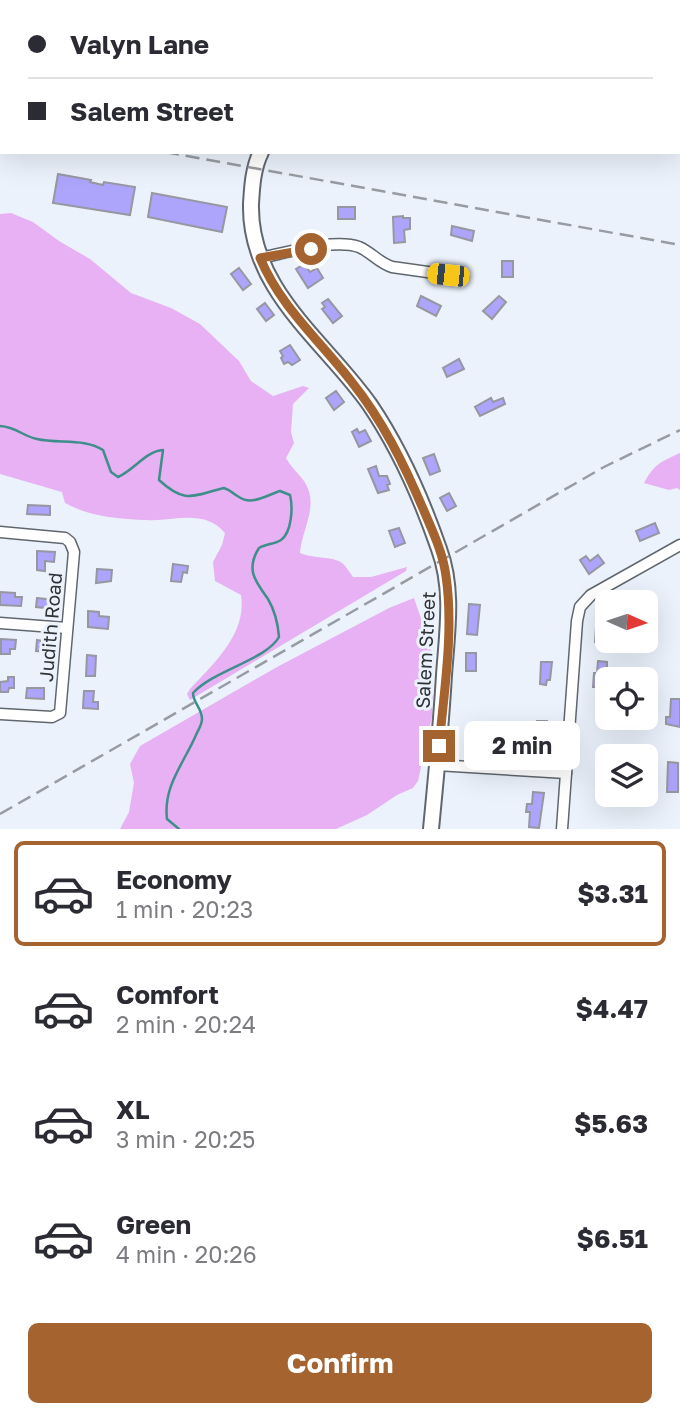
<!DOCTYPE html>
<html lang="en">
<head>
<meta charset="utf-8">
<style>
  body { margin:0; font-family:"Golos Text",sans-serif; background:#f7f7f7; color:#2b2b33; height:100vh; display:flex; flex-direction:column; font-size:26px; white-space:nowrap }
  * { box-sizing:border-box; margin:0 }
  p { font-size:23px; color:#7c7c81 }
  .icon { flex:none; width:38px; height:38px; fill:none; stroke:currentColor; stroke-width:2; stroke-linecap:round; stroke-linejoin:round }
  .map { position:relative; height:829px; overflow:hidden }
  .side { display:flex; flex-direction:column; background:#fff; flex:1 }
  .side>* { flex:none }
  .banner { position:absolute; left:0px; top:0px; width:681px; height:154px; box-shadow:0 7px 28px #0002; display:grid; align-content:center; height:154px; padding:0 28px; background:#fff }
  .needle { width:46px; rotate:93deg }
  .fabs { position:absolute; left:595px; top:590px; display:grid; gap:14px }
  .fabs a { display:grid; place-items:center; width:63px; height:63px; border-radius:10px; background:#fff; box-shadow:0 7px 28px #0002; font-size:35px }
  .end { position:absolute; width:32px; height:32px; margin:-16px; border:9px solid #a5642f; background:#fff; box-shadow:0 0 0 4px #fff }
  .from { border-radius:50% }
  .bubble { position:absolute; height:49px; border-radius:10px; background:#fff; box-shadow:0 7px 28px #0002; font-size:23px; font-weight:700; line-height:49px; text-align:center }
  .car { position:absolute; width:21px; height:42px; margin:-21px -10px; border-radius:9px; box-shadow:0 0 5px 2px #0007; background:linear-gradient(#f5c518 24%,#345 0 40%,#f5c518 0 76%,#345 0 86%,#f5c518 0) }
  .banner b { display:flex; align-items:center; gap:24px; height:66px; font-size:26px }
  .banner b+b { border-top:2px solid #e1e1e2 }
  .banner i { width:18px; height:18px; background:#2b2b33 }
  ul { padding:12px 0 0; list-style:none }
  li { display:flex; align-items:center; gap:21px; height:105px; margin:0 14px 10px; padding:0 14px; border:4px solid transparent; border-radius:10px }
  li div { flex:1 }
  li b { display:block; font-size:26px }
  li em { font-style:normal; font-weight:700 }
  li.active { border-color:#a5642f }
  li>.icon { width:63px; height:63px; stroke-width:1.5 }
  .button { display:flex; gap:14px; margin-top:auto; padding:14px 28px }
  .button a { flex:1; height:80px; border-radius:10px; background:#a5642f; color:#fff; font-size:28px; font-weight:700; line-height:80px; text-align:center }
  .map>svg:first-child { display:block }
  .green { fill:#e7b1f3 }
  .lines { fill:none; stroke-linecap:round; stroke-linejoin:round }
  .stream { stroke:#3f8e8b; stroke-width:2.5 }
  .building { fill:#ada4fc; stroke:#9797a1; stroke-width:2 }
  .street-casing { stroke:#61676f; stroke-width:13 }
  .secondary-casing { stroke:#61676f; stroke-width:18 }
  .street { stroke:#fff; stroke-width:10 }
  .secondary { stroke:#fff; stroke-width:14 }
  .rail { stroke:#969ca2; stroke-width:2.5; stroke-dasharray:14 7; stroke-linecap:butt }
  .route { stroke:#a5642f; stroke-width:9 }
  .labels { text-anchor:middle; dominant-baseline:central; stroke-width:6; stroke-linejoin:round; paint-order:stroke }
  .street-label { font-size:19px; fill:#303336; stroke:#ebf2fb }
</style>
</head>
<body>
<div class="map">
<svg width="680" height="829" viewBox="0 0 680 829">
  <rect width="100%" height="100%" fill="#ebf2fb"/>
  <g class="green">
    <path d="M11,213L33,222L59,241L90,259L131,293L171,308L200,324L239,361L251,381L273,396L303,386L309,388L293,404L291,432L294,443L286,458C291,467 298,473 304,481C320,505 302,528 300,553C313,559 333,556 342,563C346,566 350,573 353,577H371L407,567L406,571L190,700L187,694L190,689C214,663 247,634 241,595L215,581L213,562L222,545L225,533C203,508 174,522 146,520C119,519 90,517 65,503L62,492L0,474V214Z"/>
    <path d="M680,453V490L677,488L669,490L644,483C655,463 661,462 680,453Z"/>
    <path d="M414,598L431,648L433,680L432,716L418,781L413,788L397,795L367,815L336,829H120L129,812L134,783L130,764L140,746L277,667L389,608Z"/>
  </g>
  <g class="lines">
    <path class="stream" d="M0,426C17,427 22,436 37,439C58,444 85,438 103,450L111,472L118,477C134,470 146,451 163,450L159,480C186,505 194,495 224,488C231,490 233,494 239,497C252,506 267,495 280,491L290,495C293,507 292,532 281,540C275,544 266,544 259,548C245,570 256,582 268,599C275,611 278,624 279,637C266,660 214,670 193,693C193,703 202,708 202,719C202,725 198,730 196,735C184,763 163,786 167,819L179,829"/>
  </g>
  <g class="building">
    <path d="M58,174L91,180L90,182L103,185L104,182L135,187L130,215L53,203Z"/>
    <path d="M152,193L227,207L222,232L148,217Z"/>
    <rect x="338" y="207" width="17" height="12"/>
    <path d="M403,216V218H410V229L404,230L405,242L394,243L393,217Z"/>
    <path d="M452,226L474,231L472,241L451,235Z"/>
    <rect x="502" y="261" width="11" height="16"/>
    <path d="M304,264L310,272L317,268L323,278L308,288L296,269Z"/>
    <path d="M239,268L251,284L243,290L231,274Z"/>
    <path d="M421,296L441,306L436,316L417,306Z"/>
    <path d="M499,296L506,302L492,319L483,311Z"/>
    <path d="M328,299L342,316L333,323L322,309L325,307L322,303Z"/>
    <path d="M265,303L274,315L266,321L257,309Z"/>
    <path d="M290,345L300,360L292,365L288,362L284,364L281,358L283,356L280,351Z"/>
    <path d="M459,359L464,369L447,377L443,368Z"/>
    <path d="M336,391L344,402L334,410L326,398Z"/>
    <path d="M491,398L493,402L503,398L505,404L480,416L475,407Z"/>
    <path d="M357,429L359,433L365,430L371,441L359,447L352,432Z"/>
    <path d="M434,454L440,471L430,475L423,458Z"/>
    <path d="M376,466L379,476H387L390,484L387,485L389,490L378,493L368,469Z"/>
    <path d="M449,493L456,506L447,511L440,498Z"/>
    <path d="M28,505L50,506V515L27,514Z"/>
    <path d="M655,523L659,533L640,541L636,531Z"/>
    <path d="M399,528L405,543L395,547L389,531Z"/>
    <path d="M37,551L55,552L54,562L45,561V571L37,570Z"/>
    <path d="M598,555L604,563L589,574L580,560L586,556L590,561Z"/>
    <path d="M173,564L188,566L187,573L183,572L181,582L171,581Z"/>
    <path d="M97,569L112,570L111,581L96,583Z"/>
    <path d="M0,592L15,593V597H22L21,606L0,605Z"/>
    <path d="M37,598L55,600L54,609L36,607Z"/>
    <path d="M469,604L480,605L477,635L467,634Z"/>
    <path d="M88,611L99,612V616L109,617L108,629L88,627Z"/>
    <path d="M596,627H607L606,643L595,642Z"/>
    <path d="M1,639L16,640L15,649H10V654H1Z"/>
    <path d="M37,640L51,642V652L36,651Z"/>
    <rect x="466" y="653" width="10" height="18"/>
    <path d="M87,655L96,656L95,676H86Z"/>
    <path d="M598,661L607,662V687H593L594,673H597Z"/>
    <path d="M541,662H552L550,680H547L546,685L540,684Z"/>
    <path d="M8,677H14V688H9L8,692H0V682L8,681Z"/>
    <path d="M27,688H44V699L26,698Z"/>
    <path d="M84,691H94L93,702H98V709L83,708Z"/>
    <path d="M671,699H680V727L666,724V717H670Z"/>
    <path d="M537,721H547L546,739L536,738Z"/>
    <path d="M668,762L678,763V792H667Z"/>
    <path d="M533,792L544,793L539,828L529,827L530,812H526L527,804H532Z"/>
  </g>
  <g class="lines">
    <g class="street-casing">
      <g id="street">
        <path d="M0,32H2"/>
        <path d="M260,258C285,253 335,238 359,247C371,252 379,263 392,267L463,277"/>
        <path d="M0,532L65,538L70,542L74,552L60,713L52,717L0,714"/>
        <path d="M0,623L67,628"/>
        <path d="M437,765L566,773"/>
        <path d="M562,829L577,621L580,607L591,595L680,545"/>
      </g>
    </g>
    <g class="secondary-casing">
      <g id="secondary">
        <path d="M396,2L398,0"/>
        <path d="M261,152C253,168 252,187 251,204C249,290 325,341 370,405C399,448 422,500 439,549C454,589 447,633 444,675C441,727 436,778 431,829"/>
      </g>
    </g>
    <use href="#street" class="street"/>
    <use href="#secondary" class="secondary"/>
    <g class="rail">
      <path d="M0,122L2,123"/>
      <path d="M165,152L680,245"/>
      <path d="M0,814L604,467L680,430"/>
    </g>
  </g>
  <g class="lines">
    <path class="route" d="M311,249L260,258C280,306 320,341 351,381C383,421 404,464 424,511C433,532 443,553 446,576C454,631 444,691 439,746"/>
  </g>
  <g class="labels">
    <g class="street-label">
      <text transform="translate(50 627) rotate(-85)">Judith Road</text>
      <text transform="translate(425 650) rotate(-87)">Salem Street</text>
    </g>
  </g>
</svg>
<div class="fabs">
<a><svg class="needle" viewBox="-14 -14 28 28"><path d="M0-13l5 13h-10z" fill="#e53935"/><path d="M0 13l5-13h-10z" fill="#7c7c81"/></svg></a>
<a><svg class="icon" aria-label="locate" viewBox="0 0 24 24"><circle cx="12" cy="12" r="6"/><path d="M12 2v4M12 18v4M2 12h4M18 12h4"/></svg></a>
<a><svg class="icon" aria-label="layers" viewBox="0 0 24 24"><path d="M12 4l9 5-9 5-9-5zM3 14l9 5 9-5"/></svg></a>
</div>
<i class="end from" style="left:311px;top:249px"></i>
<i class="end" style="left:439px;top:746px"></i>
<div class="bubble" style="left:464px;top:721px;width:116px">2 min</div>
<i class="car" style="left:448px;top:275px;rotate:276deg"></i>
<div class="banner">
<b><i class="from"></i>Valyn Lane</b>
<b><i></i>Salem Street</b>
</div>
</div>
<section class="side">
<ul>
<li class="active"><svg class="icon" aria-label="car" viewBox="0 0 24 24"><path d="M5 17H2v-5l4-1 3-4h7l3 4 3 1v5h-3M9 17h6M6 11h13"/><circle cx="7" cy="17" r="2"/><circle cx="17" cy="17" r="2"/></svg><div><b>Economy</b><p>1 min · 20:23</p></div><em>$3.31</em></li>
<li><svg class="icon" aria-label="car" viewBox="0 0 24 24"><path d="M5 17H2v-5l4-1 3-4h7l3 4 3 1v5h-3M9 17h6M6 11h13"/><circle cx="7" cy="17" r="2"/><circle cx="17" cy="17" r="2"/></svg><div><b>Comfort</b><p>2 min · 20:24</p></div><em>$4.47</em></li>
<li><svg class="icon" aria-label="car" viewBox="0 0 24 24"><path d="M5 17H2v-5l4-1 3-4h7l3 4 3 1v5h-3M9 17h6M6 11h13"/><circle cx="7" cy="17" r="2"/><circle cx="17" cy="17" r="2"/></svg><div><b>XL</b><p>3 min · 20:25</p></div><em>$5.63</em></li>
<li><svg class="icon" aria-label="car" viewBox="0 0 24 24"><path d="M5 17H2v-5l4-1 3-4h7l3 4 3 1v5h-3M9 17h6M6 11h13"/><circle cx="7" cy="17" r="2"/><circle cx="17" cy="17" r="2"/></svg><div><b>Green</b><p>4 min · 20:26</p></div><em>$6.51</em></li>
</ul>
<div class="button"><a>Confirm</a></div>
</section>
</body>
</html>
